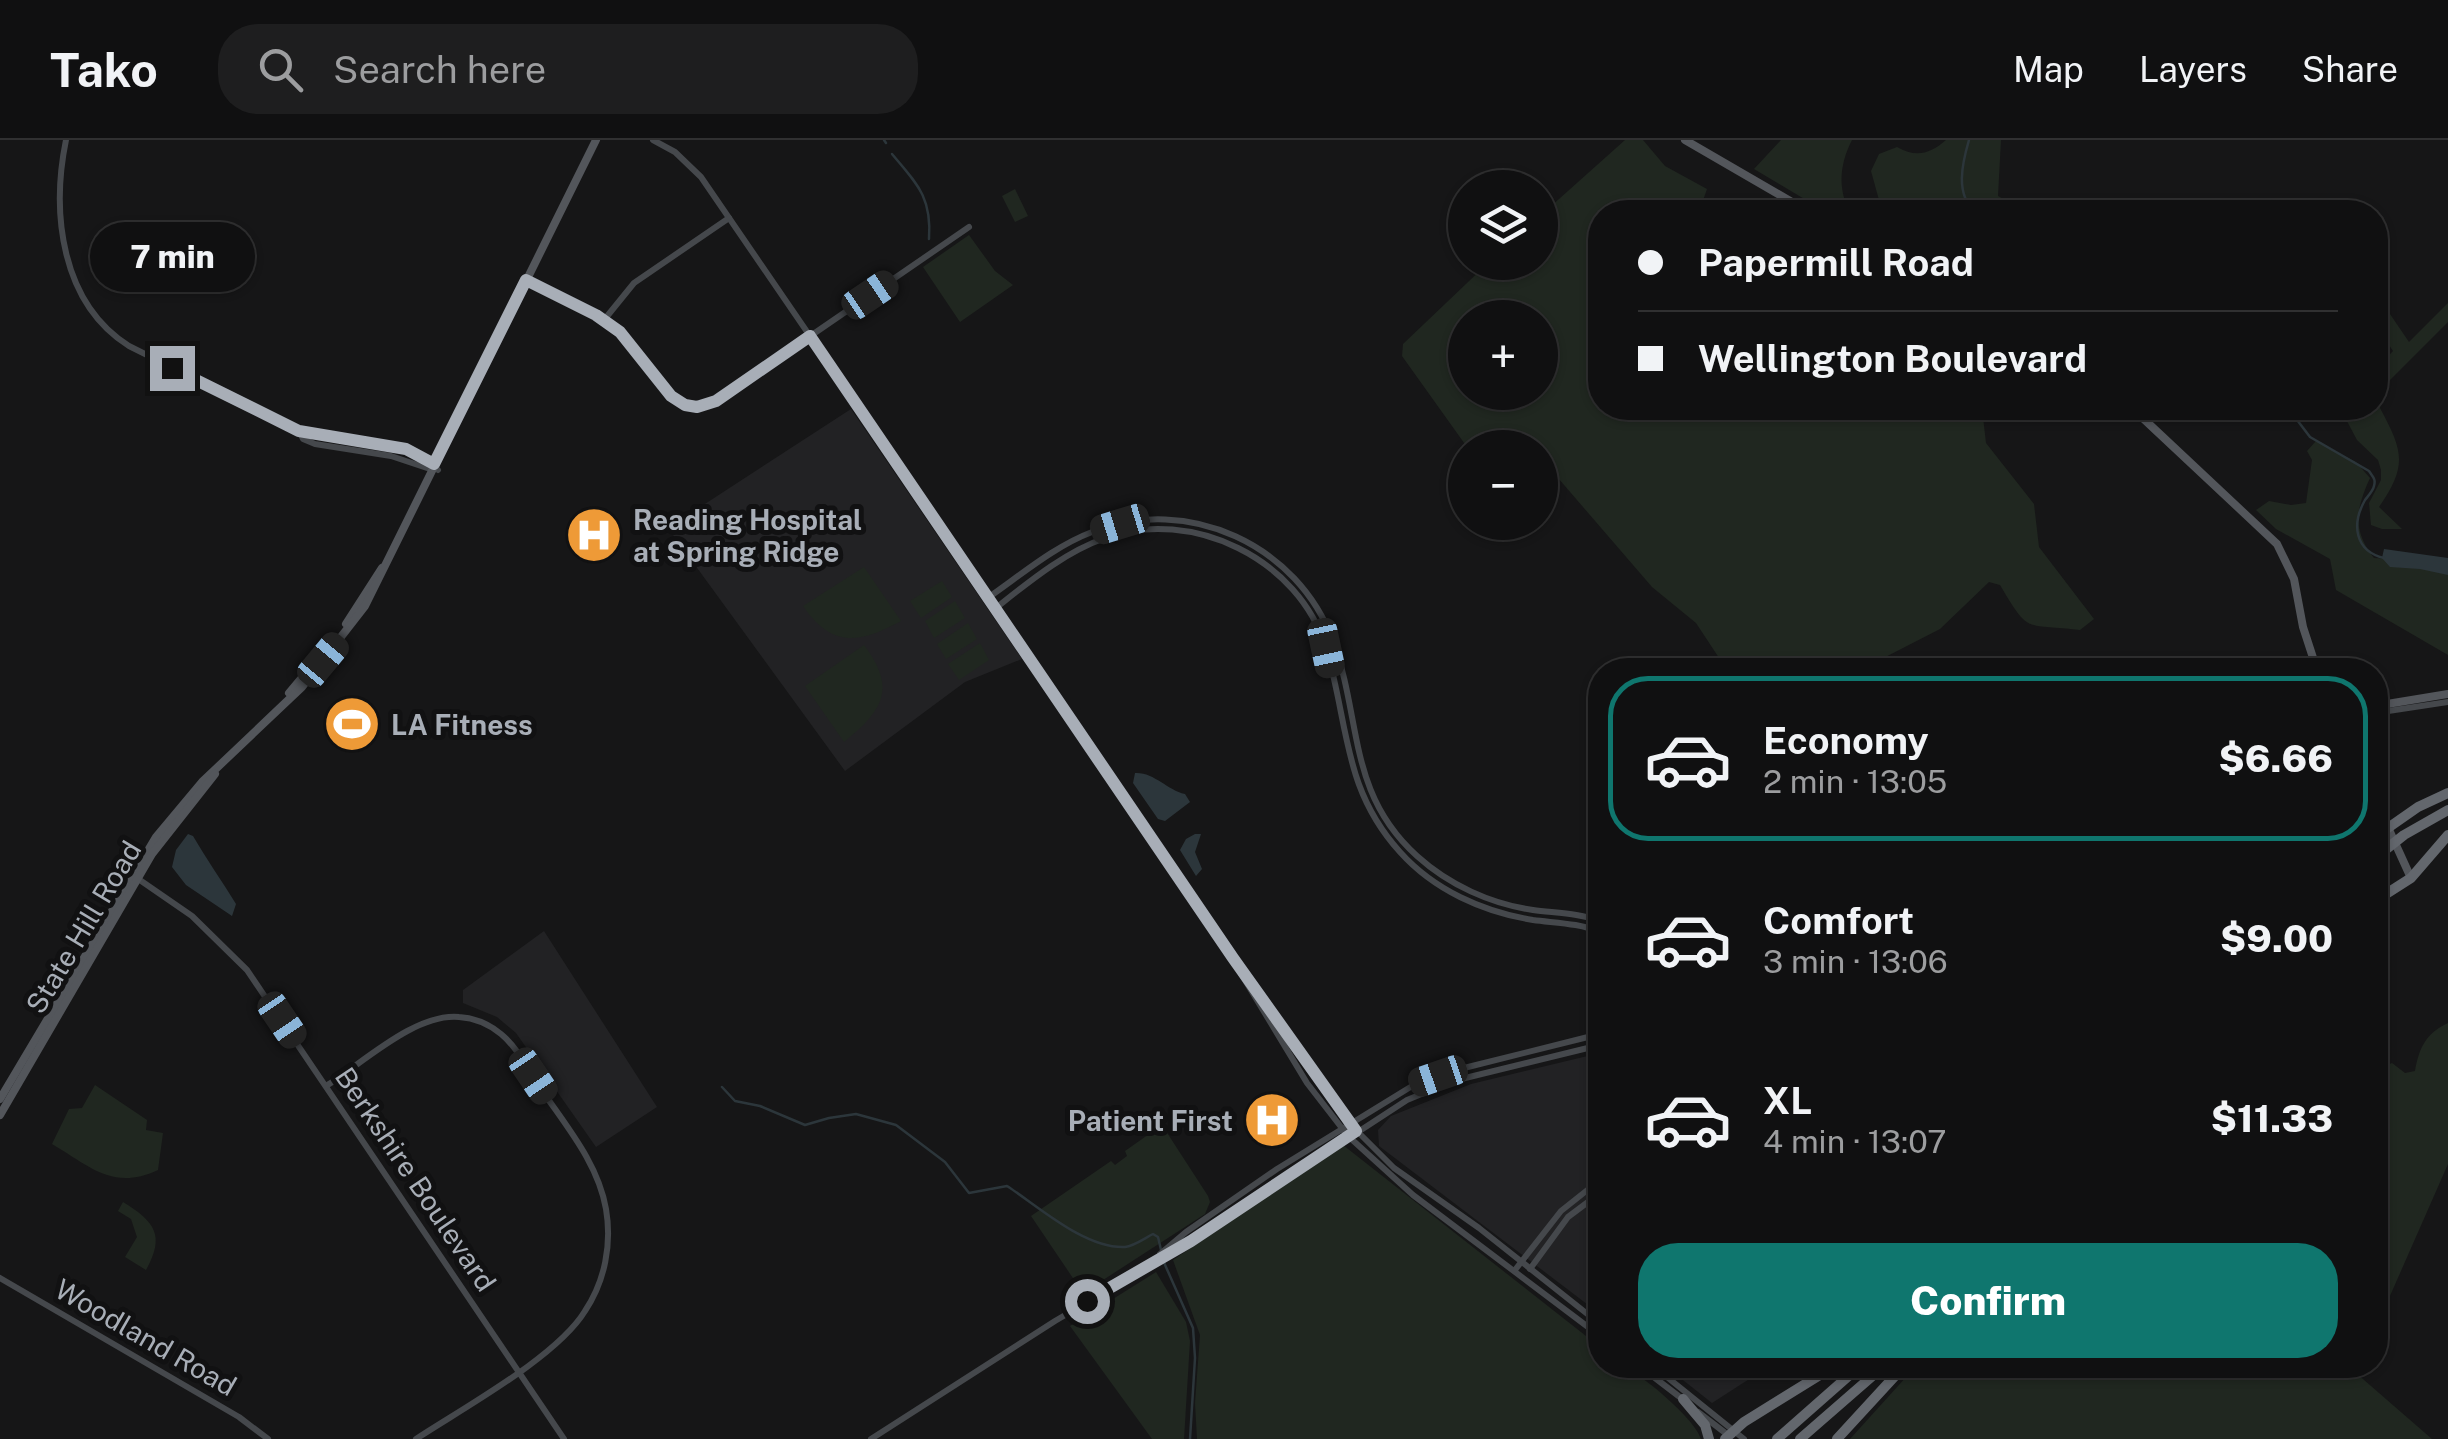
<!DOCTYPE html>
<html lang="en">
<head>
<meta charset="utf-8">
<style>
  body { margin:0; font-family:"Public Sans",sans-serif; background:#1e1e1f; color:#f1f3f6; height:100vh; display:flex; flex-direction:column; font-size:38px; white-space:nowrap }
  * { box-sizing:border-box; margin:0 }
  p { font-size:32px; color:#9c9d9f }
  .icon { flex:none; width:55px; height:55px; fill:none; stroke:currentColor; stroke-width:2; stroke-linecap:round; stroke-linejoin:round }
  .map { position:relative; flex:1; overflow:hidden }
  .panel { position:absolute; left:1588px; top:518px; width:800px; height:720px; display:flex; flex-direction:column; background:#101011; border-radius:40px; box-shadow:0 2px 8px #0004,0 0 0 2px #303031 }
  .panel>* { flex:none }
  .guide { position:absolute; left:1588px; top:60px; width:800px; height:220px; border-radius:40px; box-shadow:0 2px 8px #0004,0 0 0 2px #303031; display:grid; align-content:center; height:220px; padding:0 50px; background:#101011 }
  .controls { position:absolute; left:1448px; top:30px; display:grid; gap:20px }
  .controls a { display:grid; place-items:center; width:110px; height:110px; border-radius:50%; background:#101011; box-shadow:0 2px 8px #0004,0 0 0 2px #303031; font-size:50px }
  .end { position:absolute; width:45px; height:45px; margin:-22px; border:12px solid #a8aeb7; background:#111; box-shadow:0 0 0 5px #111 }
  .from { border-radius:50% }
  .bubble { position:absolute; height:70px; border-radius:35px; background:#101011; box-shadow:0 2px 8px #0004,0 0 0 2px #303031; font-size:32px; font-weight:800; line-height:70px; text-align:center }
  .car { position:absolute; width:30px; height:60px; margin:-30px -15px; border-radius:12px; box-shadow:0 0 8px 2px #0007; background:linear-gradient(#222 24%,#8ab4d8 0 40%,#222 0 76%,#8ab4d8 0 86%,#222 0) }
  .guide b { display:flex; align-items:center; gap:35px; height:95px; font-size:38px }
  .guide b+b { border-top:2px solid #303031 }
  .guide i { width:25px; height:25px; background:#f1f3f6 }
  ul { padding:18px 0 0; list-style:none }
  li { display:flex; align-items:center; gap:30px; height:165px; margin:0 20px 15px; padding:0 30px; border:5px solid transparent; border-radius:40px }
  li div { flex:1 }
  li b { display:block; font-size:38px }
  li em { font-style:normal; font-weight:800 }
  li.selected { border-color:#0f766e }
  li>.icon { width:90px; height:90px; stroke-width:1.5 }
  .action { display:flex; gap:20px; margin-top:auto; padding:20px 50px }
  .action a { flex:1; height:115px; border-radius:40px; background:#0f766e; color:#fff; font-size:40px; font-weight:800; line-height:115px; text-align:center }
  header { display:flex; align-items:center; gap:60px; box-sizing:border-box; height:140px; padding:0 50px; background:#101011; border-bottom:2px solid #303031 }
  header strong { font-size:48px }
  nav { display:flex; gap:55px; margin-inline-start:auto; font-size:35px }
  .search { width:700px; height:90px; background:#1e1e1f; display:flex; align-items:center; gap:25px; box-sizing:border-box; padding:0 35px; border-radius:40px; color:#9c9d9f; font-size:38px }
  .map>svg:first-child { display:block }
  .built { fill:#222224 }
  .green { fill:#202720; fill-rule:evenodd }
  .water { fill:#2c363b }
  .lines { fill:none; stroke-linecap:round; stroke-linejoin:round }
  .stream { stroke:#2c363b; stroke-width:2.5 }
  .secondary { stroke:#45484c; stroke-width:6 }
  .primary { stroke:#53565b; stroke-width:8 }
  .highway { stroke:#63676d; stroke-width:10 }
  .route { stroke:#a8aeb7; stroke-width:12 }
  .labels { text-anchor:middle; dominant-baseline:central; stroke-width:10; stroke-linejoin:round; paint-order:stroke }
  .poi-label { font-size:28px; font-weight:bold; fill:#a8aeb7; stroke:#111112; text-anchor:start }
  .street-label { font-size:28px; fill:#a8aeb7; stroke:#111112 }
</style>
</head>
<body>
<header>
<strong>Tako</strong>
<div class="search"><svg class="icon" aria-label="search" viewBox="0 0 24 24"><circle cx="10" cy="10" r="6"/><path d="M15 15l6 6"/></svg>Search here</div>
<nav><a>Map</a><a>Layers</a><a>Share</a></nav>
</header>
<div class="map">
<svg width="2448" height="1299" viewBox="0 0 2448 1299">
  <rect width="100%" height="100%" fill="#161617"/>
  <g class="built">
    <path d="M851,269L1022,519L965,542L845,631L668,388Z"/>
    <path d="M544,791L657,967L596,1007L516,893L497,877L463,863V850Z"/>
    <path d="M1600,913V1174L1379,1006L1378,990L1391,976L1471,944Z"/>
    <path d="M1664,1225H1771L1712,1263Z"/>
  </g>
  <g class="green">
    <path d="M1625,0H1643L1665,26L1707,49L1699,72H1600V268H1970L1983,277L1986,303L2034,364L2039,407L2094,479L2080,490C2025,483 2030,496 2000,445L1989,442L1940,489L1864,528L1727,530L1696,483L1652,447L1552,331L1540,315V308L1534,307L1523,293L1503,290L1474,307H1467L1402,216L1403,204L1488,123L1540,122V76ZM1465,178H1540V252H1465Z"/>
    <path d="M1781,0H1852C1840,23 1837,49 1850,72H1826L1754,29Z"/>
    <path d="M1946,0H2001L1998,56L2027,72H1874L1879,60L1871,31L1879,14L1897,7C1916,18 1930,14 1946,0Z"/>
    <path d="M1015,49L1028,76L1015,82L1002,56Z"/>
    <path d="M969,95L995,131L1013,145L960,182L923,127Z"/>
    <path d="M2375,152L2409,202L2448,163V182L2385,245L2380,268C2403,311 2408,325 2379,367L2402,389H2382L2371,385L2369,363L2381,340V330L2378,320L2357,300L2340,268H2375V230L2393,211L2375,184Z"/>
    <path d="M2316,301L2356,322L2370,338C2356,369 2352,390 2374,418L2412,420L2448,432V515L2336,450L2330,419L2276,389L2256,370L2269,361L2291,365L2306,363L2312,320L2307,311Z"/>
    <path d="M864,427L901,481C859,504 832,508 803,466Z"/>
    <path d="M942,441L952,457L921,478L910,461Z"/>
    <path d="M955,461L965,478L934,498L925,481Z"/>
    <path d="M968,483L977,499L946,519L937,504Z"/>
    <path d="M980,503L989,520L959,540L948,524Z"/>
    <path d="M864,505C897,549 883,570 844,602L805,546Z"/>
    <path d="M2448,883V1024L2375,1190V930L2392,923L2405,933L2415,931C2419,908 2426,893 2448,883Z"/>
    <path d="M95,945L147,980L146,990L163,993L158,1030C113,1051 91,1027 52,1004L69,969L82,968Z"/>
    <path d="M1162,985L1208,1056L1210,1062L1205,1074L1083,1153L1031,1076L1111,1021L1115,1025L1127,1016L1125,1011Z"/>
    <path d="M1343,1005L1600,1207V1225C1607,1225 1618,1223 1624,1227C1643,1235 1696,1280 1701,1299H1197L1195,1263L1200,1195L1173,1120Z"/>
    <path d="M123,1062C154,1081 166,1095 146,1130L125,1117L137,1097L131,1079L118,1071Z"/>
    <path d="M1156,1132L1186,1182L1190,1201L1184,1299H1152L1070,1186Z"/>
    <path d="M1917,1225H2359L2356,1233L2432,1299H1850Z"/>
  </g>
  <g class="water">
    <path d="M2384,409L2448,418V435L2420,429L2390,427L2382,418Z"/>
    <path d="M1135,633C1154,632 1167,650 1185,654L1190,662L1165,681L1158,679L1133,643Z"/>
    <path d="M188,694L193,696C207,720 222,741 236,764L232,776L186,745L172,727L176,710Z"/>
    <path d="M1195,694H1201L1195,712L1202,729L1196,736L1180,710L1186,699Z"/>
  </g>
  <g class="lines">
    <g class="stream">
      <path d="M884,0L886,3"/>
      <path d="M1969,0C1962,24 1955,54 1975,72"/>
      <path d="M892,14C917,44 932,57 929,99"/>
      <path d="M2288,268L2310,297L2369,331C2373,337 2376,339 2374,346C2373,351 2368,356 2365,360C2351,385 2355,411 2384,418"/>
      <path d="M722,947L735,961L760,966L805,985L829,978L856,974L896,985L945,1022L969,1053L1007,1046C1038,1066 1085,1109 1125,1107C1134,1106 1145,1098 1153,1094L1158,1097L1161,1110"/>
      <path d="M1162,1118L1193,1188L1195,1218L1190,1299"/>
    </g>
    <g class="secondary">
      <path d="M66,0C51,73 61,163 129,206L299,291L406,309L427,319L438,330"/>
      <path d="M653,0L675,12L701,37L1349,983L1394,1028L1479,1088L1600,1184"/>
      <path d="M527,140L597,175L620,192L675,260L697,267L726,254L969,87"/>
      <path d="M604,180L634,143L729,78"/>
      <path d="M299,291L303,299L315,304L391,316L433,330"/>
      <path d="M989,457C1022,434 1055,406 1092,392C1188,354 1298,405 1333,501C1362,579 1347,653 1417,716C1449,745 1491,764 1533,770C1555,773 1579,773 1600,781"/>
      <path d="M997,467C1030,441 1065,412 1105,398C1192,367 1299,419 1326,508C1349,584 1342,648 1400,712C1434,750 1483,772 1533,780C1555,783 1579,783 1600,792"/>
      <path d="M2375,573L2448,562"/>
      <path d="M134,736L192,776L247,830L564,1299"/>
      <path d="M1240,832L1307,943L1348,996L1413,1055L1600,1196"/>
      <path d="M326,946C363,923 415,873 459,877C474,878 489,884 501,894C518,908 529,931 541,949C566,986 598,1023 606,1069C612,1104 605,1141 585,1171C557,1217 463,1268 416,1299"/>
      <path d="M1160,1114L1186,1092L1277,1029L1417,943L1460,929L1600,894"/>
      <path d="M1530,1129L1568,1077L1600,1053"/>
      <path d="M1515,1130L1561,1071L1600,1040"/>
      <path d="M0,1138L239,1277L268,1299"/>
      <path d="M1638,1225L1685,1261"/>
      <path d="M1652,1225L1744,1299"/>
      <path d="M1698,1272L1728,1295"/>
      <path d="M871,1299L1055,1181L1191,1101L1407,960L1453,941L1600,905"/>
    </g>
    <g class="primary">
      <path d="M1685,0L1809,72"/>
      <path d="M2132,268L2277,404L2294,439L2303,487L2317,530"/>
      <path d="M346,484L382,428"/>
      <path d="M289,553L315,522"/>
      <path d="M2375,566L2448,554"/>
      <path d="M2375,659L2411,738"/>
      <path d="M0,959L156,697L202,642L302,547L365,466L596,0"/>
      <path d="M0,975L152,714L215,634"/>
    </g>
    <g class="highway">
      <path d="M2375,661L2376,660"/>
      <path d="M2375,697L2418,667L2448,653"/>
      <path d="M2375,718L2404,695L2448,670"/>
      <path d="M2375,761L2411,738L2448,695"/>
      <path d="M1683,1259L1705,1285L1709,1299"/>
      <path d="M1725,1299L1744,1282L1836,1225"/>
      <path d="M1777,1299L1861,1225"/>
      <path d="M1800,1299L1885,1225"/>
      <path d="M1837,1299L1905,1225"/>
    </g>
  </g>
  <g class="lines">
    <path class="route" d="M172,228L299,291L406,309L434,324L526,140L596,175L620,192L671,256L685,265L697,267L716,261L810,196L1233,818L1356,991L1191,1101L1087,1161"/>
  </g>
  <defs>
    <g id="hospital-disc" transform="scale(2.875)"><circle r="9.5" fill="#ee9a37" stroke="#111112"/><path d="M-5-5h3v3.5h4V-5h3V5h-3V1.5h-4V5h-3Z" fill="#fff"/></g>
    <g id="stadium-disc" transform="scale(2.875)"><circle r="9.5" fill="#ee9a37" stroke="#111112"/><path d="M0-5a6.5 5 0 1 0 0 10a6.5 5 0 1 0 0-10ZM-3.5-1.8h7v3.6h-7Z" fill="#fff"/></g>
  </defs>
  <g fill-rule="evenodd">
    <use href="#hospital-disc" x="594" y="395"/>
    <use href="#stadium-disc" x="352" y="584"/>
    <use href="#hospital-disc" x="1272" y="980"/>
  </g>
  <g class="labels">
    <g class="poi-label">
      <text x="633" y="379">Reading Hospital<tspan x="633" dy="32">at Spring Ridge</tspan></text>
      <text x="391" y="584">LA Fitness</text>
      <text x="1233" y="980" text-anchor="end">Patient First</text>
    </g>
    <g class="street-label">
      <text transform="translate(83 787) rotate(-59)">State Hill Road</text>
      <text transform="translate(416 1039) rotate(56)">Berkshire Boulevard</text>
      <text transform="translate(146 1197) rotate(30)">Woodland Road</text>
    </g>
  </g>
</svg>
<div class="controls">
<a><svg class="icon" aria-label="layers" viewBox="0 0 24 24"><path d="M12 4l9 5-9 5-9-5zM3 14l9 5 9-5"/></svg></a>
<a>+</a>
<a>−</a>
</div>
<i class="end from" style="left:1087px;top:1161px"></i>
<i class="end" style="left:172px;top:228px"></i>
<div class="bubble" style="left:90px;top:82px;width:165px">7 min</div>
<i class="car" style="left:870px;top:155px;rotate:56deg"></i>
<i class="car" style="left:1120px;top:384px;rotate:253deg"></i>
<i class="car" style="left:1326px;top:508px;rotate:168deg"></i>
<i class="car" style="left:323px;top:520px;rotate:40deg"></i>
<i class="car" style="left:282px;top:880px;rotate:146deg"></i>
<i class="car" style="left:533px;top:936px;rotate:146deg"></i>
<i class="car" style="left:1438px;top:936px;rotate:251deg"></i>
<div class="guide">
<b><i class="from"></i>Papermill Road</b>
<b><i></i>Wellington Boulevard</b>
</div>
<section class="panel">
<ul>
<li class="selected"><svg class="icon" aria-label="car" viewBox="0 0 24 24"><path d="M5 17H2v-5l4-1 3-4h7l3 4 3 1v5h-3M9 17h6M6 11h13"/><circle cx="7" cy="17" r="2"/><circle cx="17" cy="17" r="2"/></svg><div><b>Economy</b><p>2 min · 13:05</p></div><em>$6.66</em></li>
<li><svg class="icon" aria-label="car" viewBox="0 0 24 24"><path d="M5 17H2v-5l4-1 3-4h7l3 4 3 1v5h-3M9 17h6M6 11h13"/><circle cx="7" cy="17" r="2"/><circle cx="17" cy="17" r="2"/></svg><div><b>Comfort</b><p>3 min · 13:06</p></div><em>$9.00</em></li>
<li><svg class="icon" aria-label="car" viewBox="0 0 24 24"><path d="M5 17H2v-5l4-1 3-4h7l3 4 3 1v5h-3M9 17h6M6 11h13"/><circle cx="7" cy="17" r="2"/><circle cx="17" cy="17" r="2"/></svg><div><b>XL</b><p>4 min · 13:07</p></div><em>$11.33</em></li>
</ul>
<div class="action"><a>Confirm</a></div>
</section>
</div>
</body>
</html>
